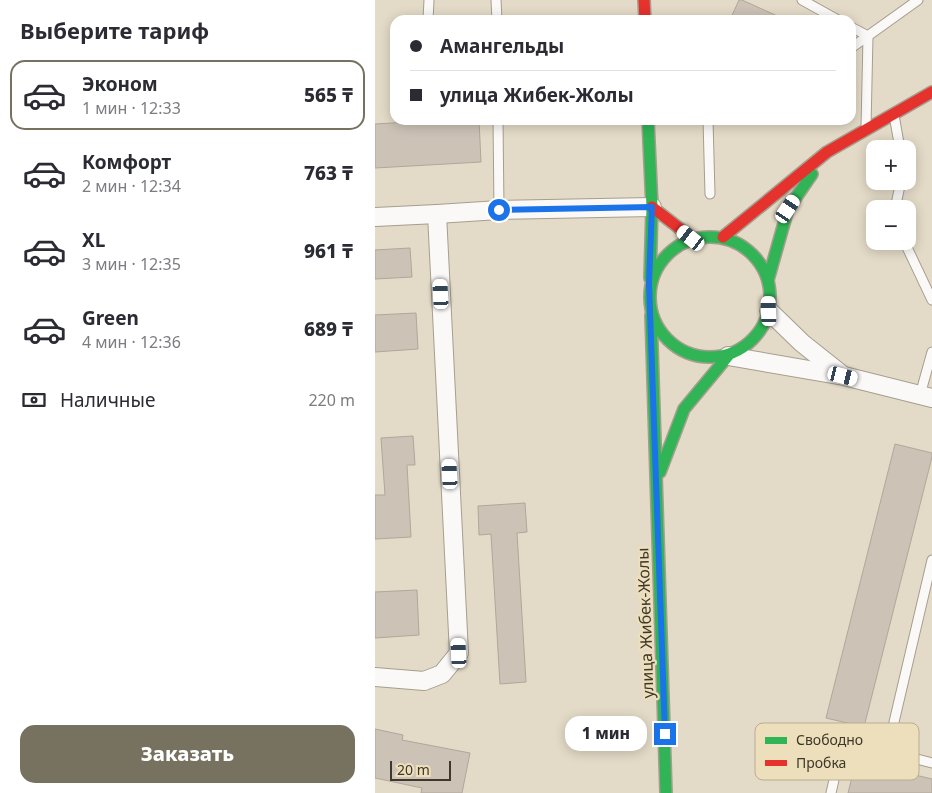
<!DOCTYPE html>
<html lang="ru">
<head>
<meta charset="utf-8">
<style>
  body { margin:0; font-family:"Noto Sans",sans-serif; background:#f7f7f7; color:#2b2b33; height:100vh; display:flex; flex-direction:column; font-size:19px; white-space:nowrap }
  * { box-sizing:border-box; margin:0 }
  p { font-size:16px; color:#7c7c81 }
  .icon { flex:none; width:28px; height:28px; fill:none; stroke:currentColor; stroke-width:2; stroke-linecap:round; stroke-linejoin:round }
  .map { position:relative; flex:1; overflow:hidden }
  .side { display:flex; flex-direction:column; background:#fff; width:375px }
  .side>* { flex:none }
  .top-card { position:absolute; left:15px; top:15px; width:466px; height:110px; border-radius:15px; box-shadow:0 2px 12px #0003; display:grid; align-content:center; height:110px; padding:0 20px; background:#fff }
  .buttons { position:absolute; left:491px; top:140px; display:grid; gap:10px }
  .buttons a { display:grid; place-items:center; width:50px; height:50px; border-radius:10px; background:#fff; box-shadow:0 2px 12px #0003; font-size:25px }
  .scale { position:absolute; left:15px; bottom:12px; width:61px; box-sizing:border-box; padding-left:5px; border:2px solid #3d3829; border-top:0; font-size:14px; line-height:18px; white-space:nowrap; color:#3d3829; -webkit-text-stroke:4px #eedfbc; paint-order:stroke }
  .end { position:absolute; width:22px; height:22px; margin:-11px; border:6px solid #1a73e8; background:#fff; box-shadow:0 0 0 2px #fff }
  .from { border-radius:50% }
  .bubble { position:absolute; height:35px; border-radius:15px; background:#fff; box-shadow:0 2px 12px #0003; font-size:16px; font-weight:800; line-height:35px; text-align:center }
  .car { position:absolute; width:15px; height:30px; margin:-15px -8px; border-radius:6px; box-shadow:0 0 4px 1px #0007; background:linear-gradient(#fff 24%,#345 0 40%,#fff 0 76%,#345 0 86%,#fff 0) }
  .top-card b { display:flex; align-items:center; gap:18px; height:48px; font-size:19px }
  .top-card b+b { border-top:1px solid #e1e1e2 }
  .top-card i { width:12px; height:12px; background:#2b2b33 }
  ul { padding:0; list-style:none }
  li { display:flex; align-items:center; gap:15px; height:70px; margin:0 10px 8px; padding:0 10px; border:2px solid transparent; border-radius:15px }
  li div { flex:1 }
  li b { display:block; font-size:19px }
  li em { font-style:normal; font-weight:800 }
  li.selected { border-color:#777160 }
  li>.icon { width:45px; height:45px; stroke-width:1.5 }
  h2 { padding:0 20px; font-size:22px; line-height:60px }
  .pay { display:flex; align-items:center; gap:12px; height:55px; padding:0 20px; font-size:19px }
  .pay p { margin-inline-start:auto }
  .primary-button { display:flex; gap:10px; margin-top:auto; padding:10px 20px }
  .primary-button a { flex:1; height:58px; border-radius:15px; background:#777160; color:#fff; font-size:20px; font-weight:800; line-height:58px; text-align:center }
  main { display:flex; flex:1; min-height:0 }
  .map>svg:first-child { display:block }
  .building { fill:#cdc2b6; stroke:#b1a69b }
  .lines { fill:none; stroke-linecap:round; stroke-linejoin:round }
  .lane-casing { stroke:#a59e8f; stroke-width:11 }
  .street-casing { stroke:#a59e8f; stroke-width:20 }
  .fast-casing { stroke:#a59e8f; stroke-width:14 }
  .jam-casing { stroke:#a59e8f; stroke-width:14 }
  .lane { stroke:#fbf9f7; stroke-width:9 }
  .street { stroke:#fbf9f7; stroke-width:18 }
  .fast { stroke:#30b455; stroke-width:11 }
  .jam { stroke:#e5322d; stroke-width:11 }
  .route { stroke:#1a73e8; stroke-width:6 }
  .labels { text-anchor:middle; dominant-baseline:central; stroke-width:4.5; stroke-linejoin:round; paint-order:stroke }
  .street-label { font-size:16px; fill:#3d3829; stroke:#eedfbc }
  .key { fill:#eedfbc; stroke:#b9ad90; stroke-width:1 }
  .key-label { font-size:14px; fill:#3d3829 }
</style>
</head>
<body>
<main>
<section class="side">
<h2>Выберите тариф</h2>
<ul>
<li class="selected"><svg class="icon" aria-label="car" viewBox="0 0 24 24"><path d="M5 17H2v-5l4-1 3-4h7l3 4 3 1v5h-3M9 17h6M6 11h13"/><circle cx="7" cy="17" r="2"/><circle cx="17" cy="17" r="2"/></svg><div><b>Эконом</b><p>1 мин · 12:33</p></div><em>565 ₸</em></li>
<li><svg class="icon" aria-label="car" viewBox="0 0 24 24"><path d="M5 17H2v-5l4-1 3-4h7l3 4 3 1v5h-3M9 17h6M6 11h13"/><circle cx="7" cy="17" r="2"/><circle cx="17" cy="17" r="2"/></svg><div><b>Комфорт</b><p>2 мин · 12:34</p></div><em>763 ₸</em></li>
<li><svg class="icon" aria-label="car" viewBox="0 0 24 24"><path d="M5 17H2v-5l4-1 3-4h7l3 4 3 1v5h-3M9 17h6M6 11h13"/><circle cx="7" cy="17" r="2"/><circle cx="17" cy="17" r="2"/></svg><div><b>XL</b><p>3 мин · 12:35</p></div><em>961 ₸</em></li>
<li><svg class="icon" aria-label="car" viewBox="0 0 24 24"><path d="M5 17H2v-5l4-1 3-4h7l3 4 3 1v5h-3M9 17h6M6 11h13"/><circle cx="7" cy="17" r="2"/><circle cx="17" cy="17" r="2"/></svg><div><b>Green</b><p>4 мин · 12:36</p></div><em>689 ₸</em></li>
</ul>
<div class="pay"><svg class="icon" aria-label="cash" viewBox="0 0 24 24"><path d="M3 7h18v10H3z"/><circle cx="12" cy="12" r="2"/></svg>Наличные<p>220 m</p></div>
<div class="primary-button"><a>Заказать</a></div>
</section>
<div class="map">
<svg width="557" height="793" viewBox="0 0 557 793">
  <rect width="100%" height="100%" fill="#e3dac7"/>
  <g class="building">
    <path d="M364,0H367L411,20H355Z"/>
    <path d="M67,120H104L106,162L0,168V124Z"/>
    <path d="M35,248L37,277L0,279V250Z"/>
    <path d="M41,313L43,349L0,352V315Z"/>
    <path d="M38,436L40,465H32L36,537L0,539V495H10L6,438Z"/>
    <path d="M520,444L557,453V457L489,727L451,718Z"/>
    <path d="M150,503L152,532L142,533L151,682L125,684L116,534L104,535L103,506Z"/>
    <path d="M42,590L44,635L0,638V592Z"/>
    <path d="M0,729L28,735L27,740L95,753L87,793H46L47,788L0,778Z"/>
    <path d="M481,761L557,779V793H473Z"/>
  </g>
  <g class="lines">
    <g class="lane-casing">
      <g id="lane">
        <path d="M121,0L122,20"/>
        <path d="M427,0L463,20"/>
        <path d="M53,20L54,0"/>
        <path d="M476,27L493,36L491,127"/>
        <path d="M476,48L543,0"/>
        <path d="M519,115L525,149"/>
        <path d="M123,120L124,210"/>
        <path d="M333,120L335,194"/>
        <path d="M520,209L526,181"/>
        <path d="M529,241L557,300"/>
        <path d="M545,395L557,352"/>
        <path d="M512,752L557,560"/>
        <path d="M456,793L468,740L557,763"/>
      </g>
    </g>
    <g class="street-casing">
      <g id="street">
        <path d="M0,217L62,214L124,210L277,207"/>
        <path d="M394,311L427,343L466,374"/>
        <path d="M353,356L469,376L557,398"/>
        <path d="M0,677L49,681L67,674L84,653L62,214"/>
      </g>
    </g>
    <g class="fast-casing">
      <g id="fast">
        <path d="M273,120L277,207L275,278"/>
        <circle cx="335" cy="297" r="60"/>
        <path d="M393,280L413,209L437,174"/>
        <path d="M276,315L291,793"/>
        <path d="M285,472L309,409L353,356"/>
      </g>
    </g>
    <g class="jam-casing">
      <g id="jam">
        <path d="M269,0L270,20"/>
        <path d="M277,207L317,238"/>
        <path d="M348,237L452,152L557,92"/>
      </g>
    </g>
    <use href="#lane" class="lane"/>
    <use href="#street" class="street"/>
    <use href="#fast" class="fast"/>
    <use href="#jam" class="jam"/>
  </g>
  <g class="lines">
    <path class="route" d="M124,210L277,207L274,283L290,734"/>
  </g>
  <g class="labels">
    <g class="street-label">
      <text transform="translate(270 623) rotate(-92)">улица Жибек-Жолы</text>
    </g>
  </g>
  <rect x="380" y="723" width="164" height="57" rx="8" class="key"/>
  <rect x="390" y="737" width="22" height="7" fill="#30b455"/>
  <rect x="390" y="760" width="22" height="6" fill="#e5322d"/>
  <g class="key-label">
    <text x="421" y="745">Свободно</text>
    <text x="421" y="768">Пробка</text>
  </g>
</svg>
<div class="buttons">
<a>+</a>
<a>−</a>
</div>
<div class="scale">20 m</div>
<i class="end from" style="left:124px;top:210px"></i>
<i class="end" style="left:290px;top:734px"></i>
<div class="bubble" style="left:190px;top:716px;width:82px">1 мин</div>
<i class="car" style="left:413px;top:209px;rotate:34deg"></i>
<i class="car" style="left:316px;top:238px;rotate:308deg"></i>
<i class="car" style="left:66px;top:294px;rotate:357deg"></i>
<i class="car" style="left:394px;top:311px;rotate:358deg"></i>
<i class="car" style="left:468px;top:376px;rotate:104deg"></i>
<i class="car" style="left:75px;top:474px;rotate:357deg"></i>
<i class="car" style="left:84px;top:653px;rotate:357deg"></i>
<div class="top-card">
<b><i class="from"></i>Амангельды</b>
<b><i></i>улица Жибек-Жолы</b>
</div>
</div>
</main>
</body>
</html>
